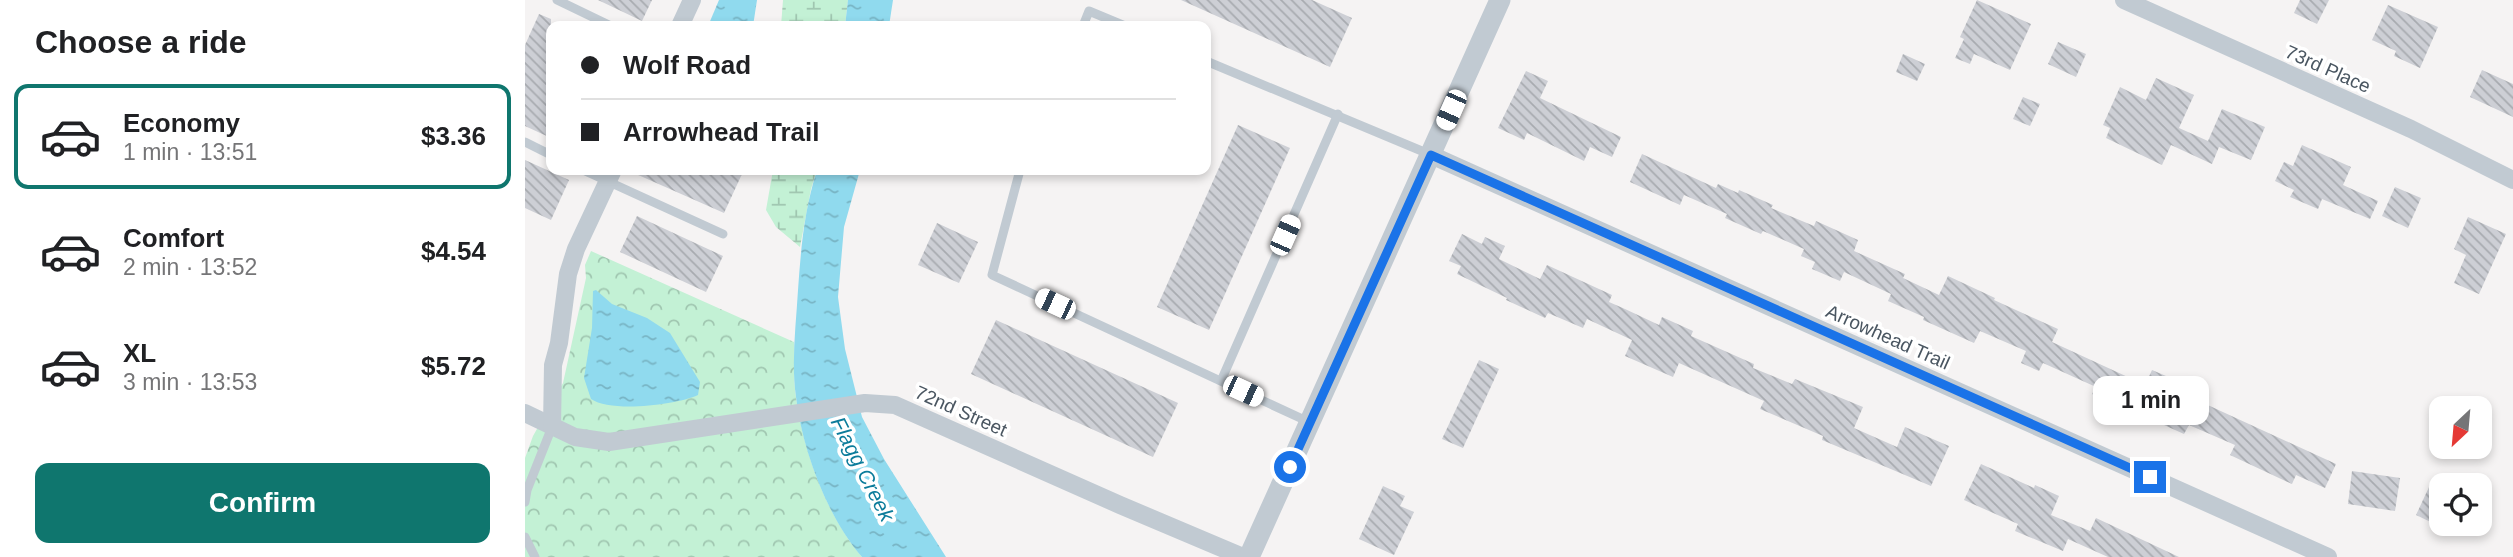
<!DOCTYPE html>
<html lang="en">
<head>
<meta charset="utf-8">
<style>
  body { margin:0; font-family:Helvetica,sans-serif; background:#f2f2f2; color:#202124; height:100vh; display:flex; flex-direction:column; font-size:26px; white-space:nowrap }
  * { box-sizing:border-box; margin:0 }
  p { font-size:23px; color:#757577 }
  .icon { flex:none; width:38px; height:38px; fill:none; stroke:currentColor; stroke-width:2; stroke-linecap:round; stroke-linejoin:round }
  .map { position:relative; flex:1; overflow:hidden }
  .side { display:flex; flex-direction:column; background:#fff; width:525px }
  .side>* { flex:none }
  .banner { position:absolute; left:21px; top:21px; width:665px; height:154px; border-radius:14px; box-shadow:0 4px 10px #0003; display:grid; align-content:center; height:154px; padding:0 35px; background:#fff }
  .needle { width:46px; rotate:206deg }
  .buttons { position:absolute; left:1904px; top:396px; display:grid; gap:14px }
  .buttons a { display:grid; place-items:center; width:63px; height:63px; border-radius:14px; background:#fff; box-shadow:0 4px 10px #0003; font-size:35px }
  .end { position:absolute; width:32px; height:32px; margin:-16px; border:9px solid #1a73e8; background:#fff; box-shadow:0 0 0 4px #fff }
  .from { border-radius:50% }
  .bubble { position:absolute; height:49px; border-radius:14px; background:#fff; box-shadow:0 4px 10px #0003; font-size:23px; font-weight:700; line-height:49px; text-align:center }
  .car { position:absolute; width:21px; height:42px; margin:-21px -10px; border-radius:9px; box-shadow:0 0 5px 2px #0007; background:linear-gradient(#fff 24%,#345 0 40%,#fff 0 76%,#345 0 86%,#fff 0) }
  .banner b { display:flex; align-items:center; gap:24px; height:66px; font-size:26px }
  .banner b+b { border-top:2px solid #e0e0e0 }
  .banner i { width:18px; height:18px; background:#202124 }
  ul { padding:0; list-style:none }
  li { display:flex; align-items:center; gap:21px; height:105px; margin:0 14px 10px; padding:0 21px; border:4px solid transparent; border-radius:14px }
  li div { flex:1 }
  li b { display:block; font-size:26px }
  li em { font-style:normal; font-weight:700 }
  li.active { border-color:#0f766e }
  li>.icon { width:63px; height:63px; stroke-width:1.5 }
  h2 { padding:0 35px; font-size:32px; line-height:84px }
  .button { display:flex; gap:14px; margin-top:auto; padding:14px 35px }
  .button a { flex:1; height:80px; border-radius:14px; background:#0f766e; color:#fff; font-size:28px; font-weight:700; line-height:80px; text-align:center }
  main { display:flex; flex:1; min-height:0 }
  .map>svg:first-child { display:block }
  .wetland { fill:url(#wetland-marsh) }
  .park { fill:url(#park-crowns) }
  .water { fill:url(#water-ripples) }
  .building { fill:url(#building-back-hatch) }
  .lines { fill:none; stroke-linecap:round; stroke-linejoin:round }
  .service { stroke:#c1cad2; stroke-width:9 }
  .minor { stroke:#c1cad2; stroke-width:18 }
  .tertiary { stroke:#c1cad2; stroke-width:21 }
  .route { stroke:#1a73e8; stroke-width:9 }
  .labels { text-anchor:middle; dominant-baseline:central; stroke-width:7; stroke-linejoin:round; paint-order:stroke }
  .street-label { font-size:19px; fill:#4a5661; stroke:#fff }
  .water-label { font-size:21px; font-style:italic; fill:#0c7c9b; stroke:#fff }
</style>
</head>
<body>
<main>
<section class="side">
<h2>Choose a ride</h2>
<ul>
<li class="active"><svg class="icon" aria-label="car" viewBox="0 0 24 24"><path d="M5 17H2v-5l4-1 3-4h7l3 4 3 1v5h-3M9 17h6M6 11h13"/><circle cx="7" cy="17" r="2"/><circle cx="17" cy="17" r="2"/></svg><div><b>Economy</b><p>1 min · 13:51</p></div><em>$3.36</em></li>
<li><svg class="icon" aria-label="car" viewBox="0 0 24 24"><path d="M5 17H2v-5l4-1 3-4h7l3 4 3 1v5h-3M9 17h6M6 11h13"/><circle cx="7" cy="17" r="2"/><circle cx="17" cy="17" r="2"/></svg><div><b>Comfort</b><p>2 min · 13:52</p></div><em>$4.54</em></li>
<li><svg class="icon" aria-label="car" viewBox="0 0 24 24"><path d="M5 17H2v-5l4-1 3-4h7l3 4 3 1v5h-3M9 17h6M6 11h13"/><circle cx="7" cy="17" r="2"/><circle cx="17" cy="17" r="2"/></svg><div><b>XL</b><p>3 min · 13:53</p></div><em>$5.72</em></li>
</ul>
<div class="button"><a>Confirm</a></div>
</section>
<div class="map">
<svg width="1988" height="557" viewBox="0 0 1988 557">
  <defs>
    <pattern id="wetland-marsh" width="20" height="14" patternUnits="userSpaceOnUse" patternTransform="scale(1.75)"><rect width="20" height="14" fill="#c3f1d5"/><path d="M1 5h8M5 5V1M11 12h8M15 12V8" fill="none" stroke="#a0c6b0"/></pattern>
    <pattern id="park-crowns" width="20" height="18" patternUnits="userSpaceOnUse" patternTransform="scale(1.75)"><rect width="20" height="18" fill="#c3f1d5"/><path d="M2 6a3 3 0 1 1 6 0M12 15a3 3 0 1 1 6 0" fill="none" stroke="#a0c6b0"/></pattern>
    <pattern id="water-ripples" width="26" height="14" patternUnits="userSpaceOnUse" patternTransform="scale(1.75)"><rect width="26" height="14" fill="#90daee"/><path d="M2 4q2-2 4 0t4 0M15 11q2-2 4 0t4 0" fill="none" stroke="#78b4c4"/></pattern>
    <pattern id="building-back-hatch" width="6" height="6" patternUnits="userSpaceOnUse" patternTransform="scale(1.75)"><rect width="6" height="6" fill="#cdcfd5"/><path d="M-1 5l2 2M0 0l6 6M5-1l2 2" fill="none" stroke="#a8abb0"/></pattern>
  </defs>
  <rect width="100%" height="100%" fill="#f5f3f3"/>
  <g class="wetland">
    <path d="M258,0H323L320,26H256Z"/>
    <path d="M248,170H292L286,189L275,247L251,227L241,210Z"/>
  </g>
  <path class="park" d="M66,251L269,342C270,360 268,379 271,397C278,451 302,516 337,557H0V458L8,436L38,383L61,278L60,265Z"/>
  <g class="water">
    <path d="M194,0H232L228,26H183Z"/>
    <path d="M323,0H368L364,26H320Z"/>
    <path d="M292,170H335L319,227L313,297L320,349L337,417L359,459L421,557H337C302,517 277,449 271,397C266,362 271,325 273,290C276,248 279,211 292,170Z"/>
    <path d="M71,290L87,304L122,318L145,333L175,382L173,395C151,405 86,413 66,399L59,378L67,328L68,291Z"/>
  </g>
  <g class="building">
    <path d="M73,0H127L117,21Z"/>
    <path d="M656,0H787L827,18L805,67Z"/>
    <path d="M1452,0L1506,24L1485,70L1449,54L1445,64L1430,58L1439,39L1435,37Z"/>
    <path d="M1775,0H1804L1792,24L1769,13Z"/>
    <path d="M1863,5L1913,27L1895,68L1869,56L1871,51L1847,40Z"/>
    <path d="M14,14L26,19V138L0,126V45Z"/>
    <path d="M1533,42L1561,54L1551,77L1523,64Z"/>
    <path d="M1378,54L1400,64L1392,81L1371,72Z"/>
    <path d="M1957,70L1988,84V117L1945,97Z"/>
    <path d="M1001,71L1023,81L1015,98L1096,137L1087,157L1065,147L1059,161L1002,133L999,140L973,128Z"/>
    <path d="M1631,78L1669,95L1654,128L1683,141L1697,109L1740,127L1726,160L1694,147L1687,164L1646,145L1637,165L1581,138L1585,128L1578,125L1595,87L1621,100Z"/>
    <path d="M1498,97L1515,104L1505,126L1488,119Z"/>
    <path d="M713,125L765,148L684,330L632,307Z"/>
    <path d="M1777,145L1826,167L1818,185L1853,201L1845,219L1797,199L1793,209L1765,197L1769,190L1750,181L1759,162L1768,166Z"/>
    <path d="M1117,154L1191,188L1193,184L1213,193L1214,190L1248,205L1246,208L1289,226L1291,221L1333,240L1329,251L1380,274L1378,278L1414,295L1423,276L1470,298L1469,300L1533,329L1527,342L1620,385L1627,370L1655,382L1652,387L1676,398L1674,401L1811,464L1800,488L1771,475L1767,484L1705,455L1710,445L1664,425L1659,434L1639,425L1643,416L1590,392L1585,403L1567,394L1571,387L1518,363L1514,371L1496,363L1501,351L1455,331L1449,343L1398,320L1399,317L1363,301L1366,294L1319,272L1315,281L1287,269L1290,262L1276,256L1279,249L1238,231L1236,234L1200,218L1202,214L1159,195L1155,205L1105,182Z"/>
    <path d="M0,160L44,180L26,220L0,208Z"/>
    <path d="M102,170H208L217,174L199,213Z"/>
    <path d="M1870,187L1896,198L1883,228L1857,216Z"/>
    <path d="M112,216L198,256L181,292L95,252Z"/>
    <path d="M1943,217L1981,234L1954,294L1929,283L1941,255L1929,249Z"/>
    <path d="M412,223L453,242L434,283L393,265Z"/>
    <path d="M937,234L957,244L960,237L980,246L974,259L1015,279L1022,265L1087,295L1084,302L1100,309L1134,325L1137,317L1168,331L1166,336L1229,364L1228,368L1267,384L1270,379L1338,407L1329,428L1372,447L1380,427L1424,446L1406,486L1297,440L1298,436L1235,409L1239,401L1154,363L1148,377L1100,356L1107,340L1062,319L1058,328L1023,313L1020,318L981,300L982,298L932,274L936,266L924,261Z"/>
    <path d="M471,320L653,403L628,457L446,374Z"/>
    <path d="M954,360L974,369L938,448L917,439Z"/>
    <path d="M1456,464L1509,488L1510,485L1534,496L1526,515L1565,531L1571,518L1654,557H1583L1543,539L1538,551L1490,531L1493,524L1439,500Z"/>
    <path d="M1827,471L1875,478L1870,511L1823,504Z"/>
    <path d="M1905,485L1916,490V527L1891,515Z"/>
    <path d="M858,486L880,496L875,506L889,512L869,555L834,539Z"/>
  </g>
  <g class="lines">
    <g class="service">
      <path d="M32,0L86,26"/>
      <path d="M558,26L564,11L600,26"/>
      <path d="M681,61L904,154"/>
      <path d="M0,142L26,155"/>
      <path d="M58,170L198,234"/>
      <path d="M495,170L467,275L784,422"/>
      <path d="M696,381L813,114"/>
      <path d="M0,502L2,490L27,427"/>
      <path d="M0,537L10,557"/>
    </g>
    <g class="minor">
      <path d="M1599,0L1886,129L1988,180"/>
      <path d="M155,26L167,0"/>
      <path d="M906,155L1803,557"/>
      <path d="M0,413L50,437L84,442L340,403L370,405L595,505L718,557"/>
      <path d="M27,427L28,365L34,343L43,274L51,249L88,170"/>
    </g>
    <path class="tertiary" d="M724,557L975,0"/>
  </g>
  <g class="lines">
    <path class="route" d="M765,467L906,155L1625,477"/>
  </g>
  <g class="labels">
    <g class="street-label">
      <text transform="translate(1803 69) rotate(24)">73rd Place</text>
      <text transform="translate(1363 337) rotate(24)">Arrowhead Trail</text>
      <text transform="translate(436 411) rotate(24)">72nd Street</text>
    </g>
    <g class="water-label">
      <text transform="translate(338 469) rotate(63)">Flagg Creek</text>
    </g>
  </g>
</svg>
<div class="buttons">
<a><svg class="needle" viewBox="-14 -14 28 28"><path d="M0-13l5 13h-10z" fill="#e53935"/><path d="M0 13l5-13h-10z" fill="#757577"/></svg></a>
<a><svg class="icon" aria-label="locate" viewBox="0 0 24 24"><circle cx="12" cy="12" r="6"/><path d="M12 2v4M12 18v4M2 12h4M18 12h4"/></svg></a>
</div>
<i class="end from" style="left:765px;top:467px"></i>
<i class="end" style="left:1625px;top:477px"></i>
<div class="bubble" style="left:1568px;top:376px;width:116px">1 min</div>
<i class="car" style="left:926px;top:110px;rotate:204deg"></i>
<i class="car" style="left:760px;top:235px;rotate:24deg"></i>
<i class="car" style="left:530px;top:304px;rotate:295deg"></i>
<i class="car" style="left:718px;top:391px;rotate:115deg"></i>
<div class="banner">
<b><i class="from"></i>Wolf Road</b>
<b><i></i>Arrowhead Trail</b>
</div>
</div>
</main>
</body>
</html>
